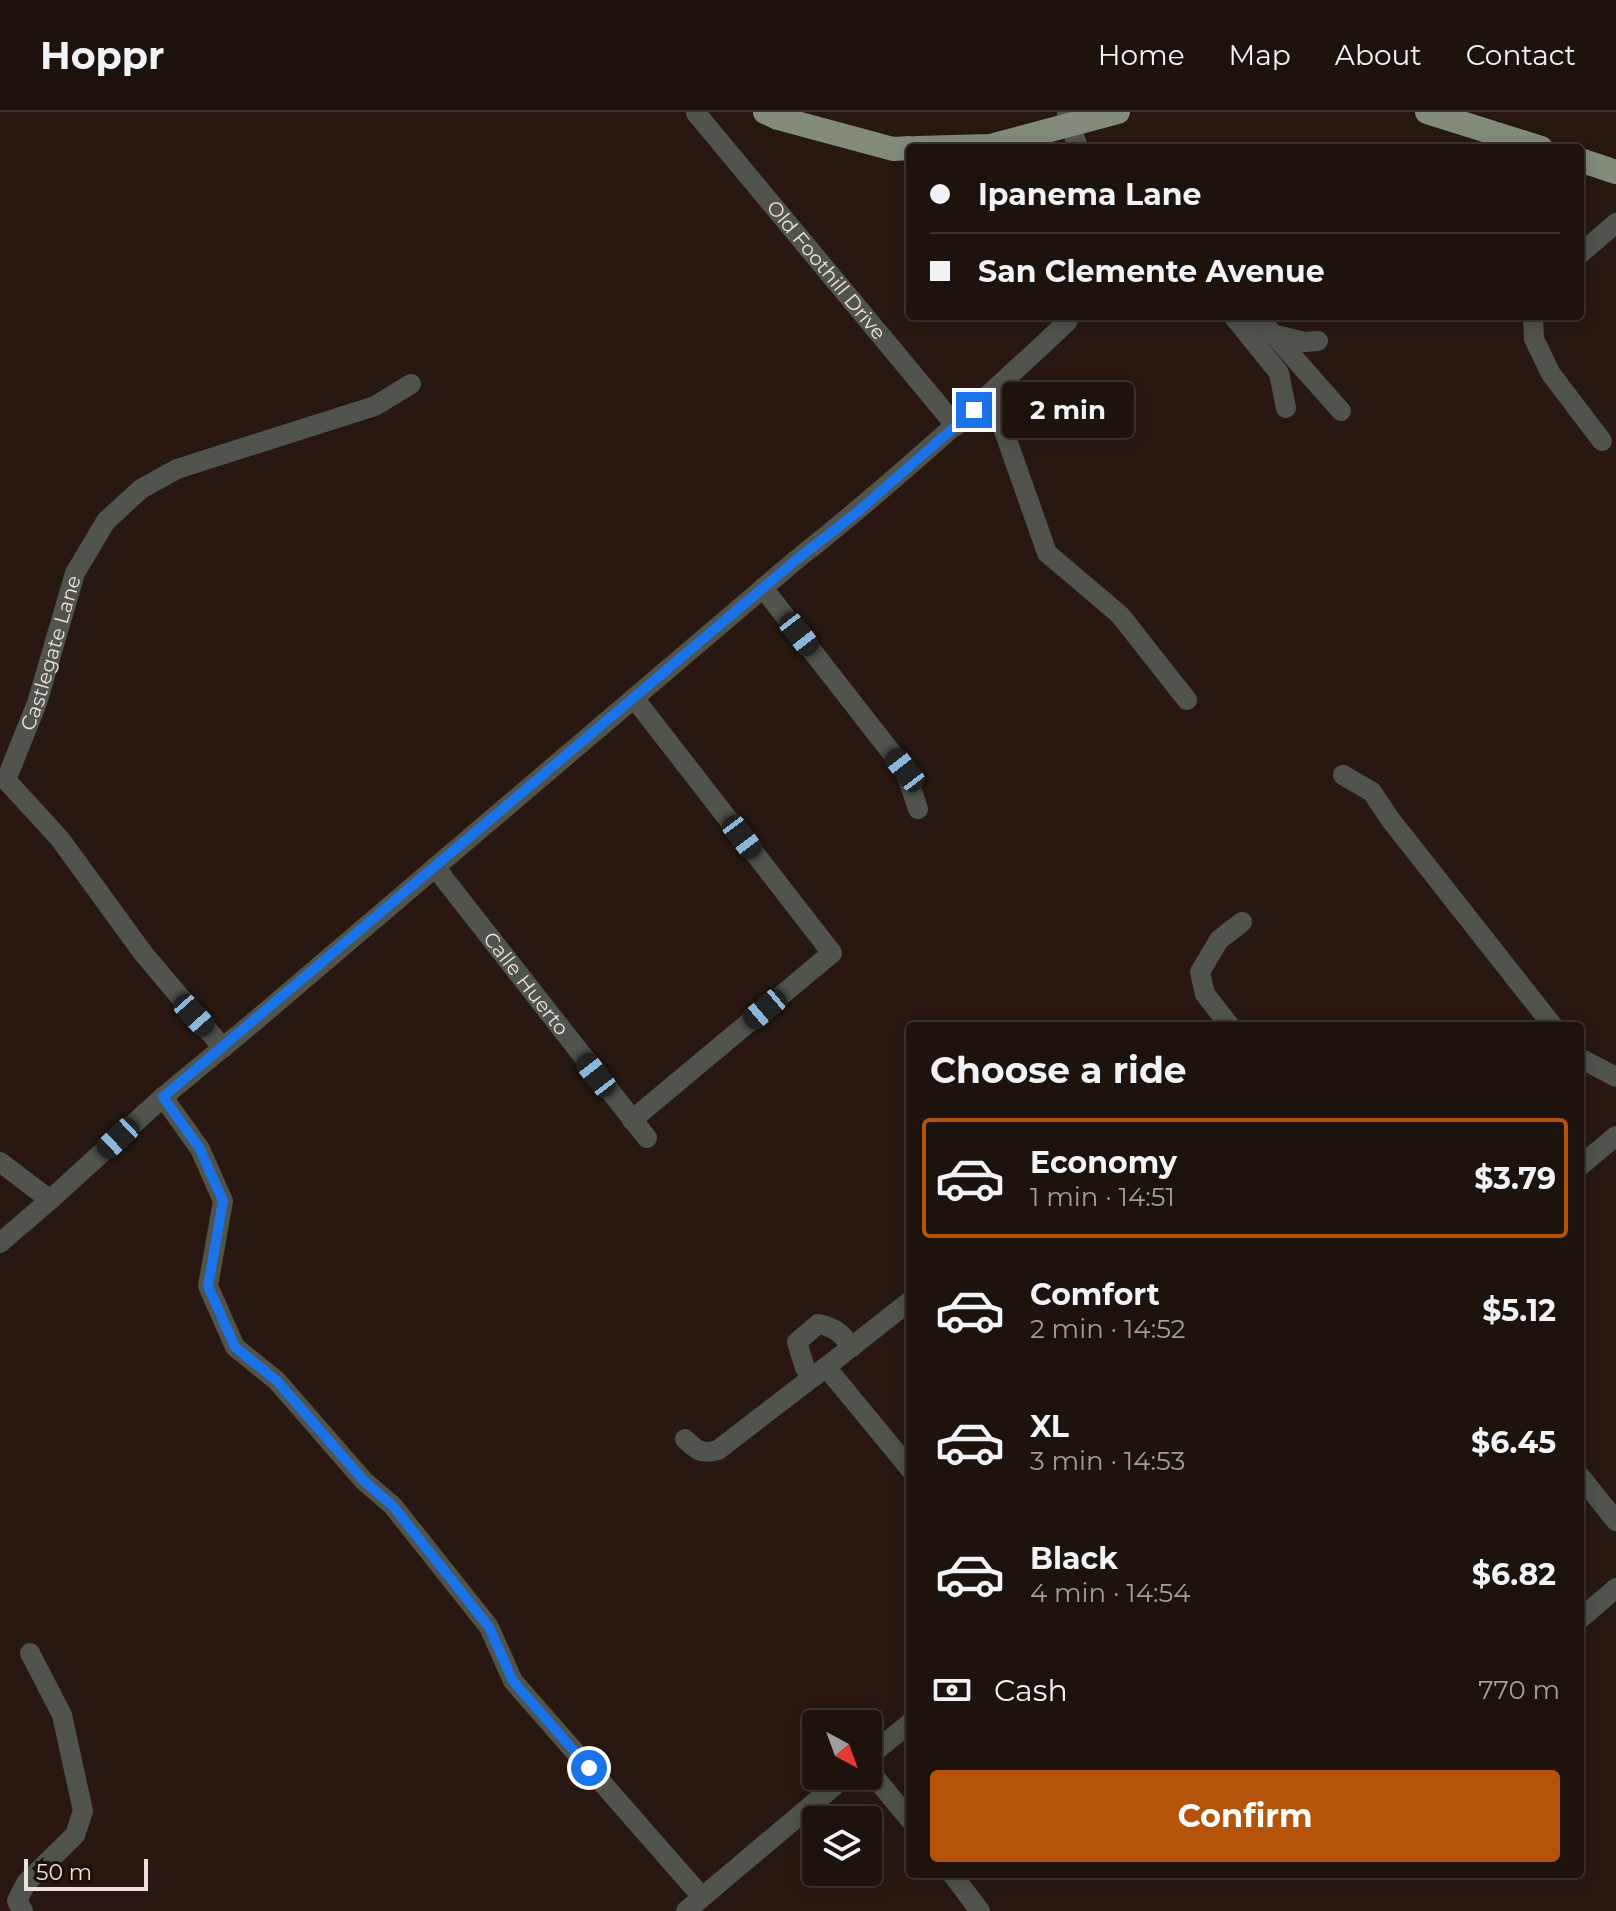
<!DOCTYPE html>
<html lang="en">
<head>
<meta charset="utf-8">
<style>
  body { margin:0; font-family:Montserrat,sans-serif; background:#2b201b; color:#f1f3f6; height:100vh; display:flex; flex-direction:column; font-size:30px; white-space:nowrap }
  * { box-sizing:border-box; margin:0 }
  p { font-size:26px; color:#a19e9d }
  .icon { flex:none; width:44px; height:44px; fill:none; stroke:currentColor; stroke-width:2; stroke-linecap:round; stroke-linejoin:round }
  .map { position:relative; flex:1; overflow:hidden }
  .drawer { position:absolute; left:906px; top:910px; width:678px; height:856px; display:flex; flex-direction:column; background:#1e120d; border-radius:8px; box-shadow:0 4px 20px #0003,0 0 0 2px #3c322e }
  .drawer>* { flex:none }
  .guide { position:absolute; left:906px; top:32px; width:678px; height:176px; border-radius:8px; box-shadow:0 4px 20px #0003,0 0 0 2px #3c322e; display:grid; align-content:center; height:176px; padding:0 24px; background:#1e120d }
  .needle { width:52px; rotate:139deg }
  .buttons { position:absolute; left:802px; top:1598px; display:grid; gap:16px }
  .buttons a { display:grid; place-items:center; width:80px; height:80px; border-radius:8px; background:#1e120d; box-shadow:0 4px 20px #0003,0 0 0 2px #3c322e; font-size:40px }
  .scale { position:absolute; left:24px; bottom:20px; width:124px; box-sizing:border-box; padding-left:8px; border:4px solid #ede1dd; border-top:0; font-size:22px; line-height:28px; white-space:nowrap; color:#ede1dd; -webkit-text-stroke:6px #1e0f08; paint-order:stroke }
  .end { position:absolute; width:36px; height:36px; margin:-18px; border:10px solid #1a73e8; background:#fff; box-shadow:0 0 0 4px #fff }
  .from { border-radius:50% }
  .bubble { position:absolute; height:56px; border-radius:8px; background:#1e120d; box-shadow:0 4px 20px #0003,0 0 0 2px #3c322e; font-size:26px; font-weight:700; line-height:56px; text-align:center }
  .car { position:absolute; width:24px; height:48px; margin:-24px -12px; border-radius:10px; box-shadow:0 0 6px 2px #0007; background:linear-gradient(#222 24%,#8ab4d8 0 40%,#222 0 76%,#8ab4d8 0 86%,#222 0) }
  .guide b { display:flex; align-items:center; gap:28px; height:76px; font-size:30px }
  .guide b+b { border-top:2px solid #3c322e }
  .guide i { width:20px; height:20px; background:#f1f3f6 }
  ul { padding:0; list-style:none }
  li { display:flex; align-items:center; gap:24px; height:120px; margin:0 16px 12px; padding:0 8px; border:4px solid transparent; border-radius:8px }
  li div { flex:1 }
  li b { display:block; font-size:30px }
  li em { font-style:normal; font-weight:700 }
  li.current { border-color:#b45309 }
  li>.icon { width:72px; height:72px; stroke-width:1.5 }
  h2 { padding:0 24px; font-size:36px; line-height:96px }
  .pay { display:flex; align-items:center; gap:20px; height:88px; padding:0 24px; font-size:30px }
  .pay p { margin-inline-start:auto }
  .cta { display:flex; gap:16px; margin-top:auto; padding:16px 24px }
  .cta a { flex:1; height:92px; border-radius:8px; background:#b45309; color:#fff; font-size:32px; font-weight:700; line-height:92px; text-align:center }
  header { display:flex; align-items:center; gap:48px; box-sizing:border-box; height:112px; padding:0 40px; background:#1e120d; border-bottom:2px solid #3c322e }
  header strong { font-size:38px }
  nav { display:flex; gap:44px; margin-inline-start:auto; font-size:28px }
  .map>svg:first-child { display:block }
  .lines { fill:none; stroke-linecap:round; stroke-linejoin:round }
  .minor { stroke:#50544c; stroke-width:20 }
  .major { stroke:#838c7c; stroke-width:24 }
  .route { stroke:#1a73e8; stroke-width:10 }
  .labels { text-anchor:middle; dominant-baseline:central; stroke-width:7; stroke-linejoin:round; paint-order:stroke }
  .street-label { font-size:20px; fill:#ede1dd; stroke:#1e0f08 }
</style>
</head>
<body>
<header>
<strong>Hoppr</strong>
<nav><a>Home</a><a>Map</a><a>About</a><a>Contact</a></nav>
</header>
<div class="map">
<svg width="1616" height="1799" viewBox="0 0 1616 1799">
  <rect width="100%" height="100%" fill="#281811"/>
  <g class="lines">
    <g class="minor">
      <path d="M1067,0L1078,36"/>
      <path id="s1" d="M696,1L956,314"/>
      <path d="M1580,142L1616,111"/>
      <path d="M1233,204L1279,261L1286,296"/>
      <path d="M1257,204L1341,299"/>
      <path d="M1533,204L1534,227L1551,262L1602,329"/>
      <path d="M1272,222L1304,230L1318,229"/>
      <path d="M991,282L1047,441L1120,503L1187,588"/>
      <path d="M763,476L905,658L918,697"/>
      <path d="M1343,663L1372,680L1390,707L1553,914"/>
      <path id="s2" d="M435,755L647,1026"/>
      <path d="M1230,914L1205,882L1200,860L1219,828L1242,810"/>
      <path id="s3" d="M223,936L143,841L60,727L6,668L37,591L75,461L106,409L141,377L177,357L375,294L411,272"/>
      <path d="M1580,946L1616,965"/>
      <path d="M163,985L200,1037L223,1089L208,1174L235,1235L277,1269L364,1369L393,1394L489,1515L513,1569L702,1785"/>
      <path d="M632,1008L832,841L634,586"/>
      <path d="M0,1050L50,1088"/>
      <path d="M1580,1054L1616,1024"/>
      <path d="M0,1131L50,1088L163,985L255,909L796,448C891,373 980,292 1067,210L1070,204"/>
      <path d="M826,1255L910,1189"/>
      <path d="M814,1265L805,1256L797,1230L818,1212C835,1215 842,1222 852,1235"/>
      <path d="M685,1327C696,1338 702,1343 718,1338L826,1255L910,1357"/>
      <path d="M1580,1364L1616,1409"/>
      <path d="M1580,1507L1616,1476"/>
      <path d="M868,1645L910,1611"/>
      <path d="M868,1657L910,1708"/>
      <path d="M952,1762L980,1799"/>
      <path d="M23,1799L17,1789L26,1771L75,1723L83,1699L62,1603L30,1541"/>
      <path d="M686,1799L846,1664"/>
    </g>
    <g class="major">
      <path d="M765,0L778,6L893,37L910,36"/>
      <path d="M1427,0L1541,36"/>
      <path d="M917,36L990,34L1118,0"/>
      <path d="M1580,48L1616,60"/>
    </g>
  </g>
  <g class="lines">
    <path class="route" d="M589,1656L513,1569L489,1515L393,1394L364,1369L277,1269L235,1235L208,1174L223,1089L200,1037L163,985L796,448L856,401L974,298"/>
  </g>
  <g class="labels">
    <g class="street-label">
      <text stroke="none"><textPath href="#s1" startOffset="204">Old Foothill Drive</textPath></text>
      <text stroke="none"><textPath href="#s3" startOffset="480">Castlegate Lane</textPath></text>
      <text stroke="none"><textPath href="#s2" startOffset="148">Calle Huerto</textPath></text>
    </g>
  </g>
</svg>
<div class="buttons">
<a><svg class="needle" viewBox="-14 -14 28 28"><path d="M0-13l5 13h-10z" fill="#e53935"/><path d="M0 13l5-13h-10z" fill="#a19e9d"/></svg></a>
<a><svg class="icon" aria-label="layers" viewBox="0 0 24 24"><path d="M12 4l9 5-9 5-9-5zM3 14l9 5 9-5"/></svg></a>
</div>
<div class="scale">50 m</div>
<i class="end from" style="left:589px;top:1656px"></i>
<i class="end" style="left:974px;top:298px"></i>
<div class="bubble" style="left:1002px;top:270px;width:132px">2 min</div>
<i class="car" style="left:799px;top:522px;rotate:142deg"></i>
<i class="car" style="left:905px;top:658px;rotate:322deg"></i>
<i class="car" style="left:742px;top:725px;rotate:143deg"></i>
<i class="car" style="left:765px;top:897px;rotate:230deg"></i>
<i class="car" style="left:194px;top:903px;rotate:138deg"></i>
<i class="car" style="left:596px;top:963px;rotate:322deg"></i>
<i class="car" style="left:118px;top:1026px;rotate:227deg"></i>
<div class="guide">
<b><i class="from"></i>Ipanema Lane</b>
<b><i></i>San Clemente Avenue</b>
</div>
<section class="drawer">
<h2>Choose a ride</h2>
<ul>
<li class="current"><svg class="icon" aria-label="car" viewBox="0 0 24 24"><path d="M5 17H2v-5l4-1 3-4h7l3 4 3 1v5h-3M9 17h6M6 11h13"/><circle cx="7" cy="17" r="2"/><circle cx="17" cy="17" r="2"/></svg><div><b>Economy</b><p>1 min · 14:51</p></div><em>$3.79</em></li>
<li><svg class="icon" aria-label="car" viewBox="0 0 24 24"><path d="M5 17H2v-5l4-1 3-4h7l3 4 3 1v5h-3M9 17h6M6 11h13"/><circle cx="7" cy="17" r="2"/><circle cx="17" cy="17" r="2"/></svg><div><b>Comfort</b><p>2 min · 14:52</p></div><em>$5.12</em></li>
<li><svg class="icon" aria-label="car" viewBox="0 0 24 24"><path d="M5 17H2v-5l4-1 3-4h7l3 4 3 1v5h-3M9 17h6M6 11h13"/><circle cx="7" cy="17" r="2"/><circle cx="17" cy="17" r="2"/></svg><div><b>XL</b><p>3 min · 14:53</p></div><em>$6.45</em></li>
<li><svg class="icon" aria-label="car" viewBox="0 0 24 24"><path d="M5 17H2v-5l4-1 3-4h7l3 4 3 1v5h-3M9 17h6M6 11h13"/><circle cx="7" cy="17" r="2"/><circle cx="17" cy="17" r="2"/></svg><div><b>Black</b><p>4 min · 14:54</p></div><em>$6.82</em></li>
</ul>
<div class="pay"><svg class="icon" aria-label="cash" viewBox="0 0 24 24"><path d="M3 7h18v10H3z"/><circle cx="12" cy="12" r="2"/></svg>Cash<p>770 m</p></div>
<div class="cta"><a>Confirm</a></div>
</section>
</div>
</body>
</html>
